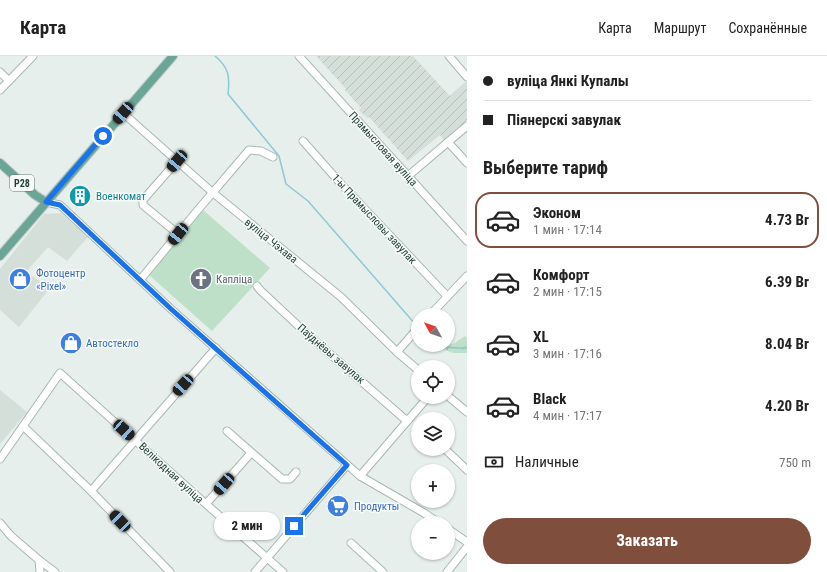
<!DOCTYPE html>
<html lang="ru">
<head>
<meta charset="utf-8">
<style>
  body { margin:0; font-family:"Roboto Condensed",sans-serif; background:#f6f6f6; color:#222; height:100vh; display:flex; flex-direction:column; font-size:15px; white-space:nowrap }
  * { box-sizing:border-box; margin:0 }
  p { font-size:13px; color:#767676 }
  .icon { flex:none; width:22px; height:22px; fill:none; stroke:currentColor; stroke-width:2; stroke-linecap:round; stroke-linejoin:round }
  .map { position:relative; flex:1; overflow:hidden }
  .details { display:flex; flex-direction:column; background:#fff; width:360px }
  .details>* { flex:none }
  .banner { display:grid; align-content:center; height:88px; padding:0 16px; background:#fff }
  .needle { width:26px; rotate:310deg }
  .fabs { position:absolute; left:411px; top:252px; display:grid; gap:8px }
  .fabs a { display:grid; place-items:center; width:44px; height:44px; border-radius:50%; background:#fff; box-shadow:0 1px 3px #0004; font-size:20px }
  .end { position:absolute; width:18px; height:18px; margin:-9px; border:5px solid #1a73e8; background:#fff; box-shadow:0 0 0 2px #fff }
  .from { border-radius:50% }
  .bubble { position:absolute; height:28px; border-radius:14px; background:#fff; box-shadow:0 1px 3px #0004; font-size:13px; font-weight:700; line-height:28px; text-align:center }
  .car { position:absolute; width:12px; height:24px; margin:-12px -6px; border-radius:5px; box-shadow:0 0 3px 1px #0007; background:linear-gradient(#222 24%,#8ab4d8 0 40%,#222 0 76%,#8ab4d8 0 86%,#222 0) }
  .banner b { display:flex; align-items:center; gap:14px; height:38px; font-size:15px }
  .banner b+b { border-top:1px solid #e0e0e0 }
  .banner i { width:10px; height:10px; background:#222 }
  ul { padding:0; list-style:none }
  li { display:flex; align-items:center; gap:12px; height:56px; margin:0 8px 6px; padding:0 8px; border:2px solid transparent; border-radius:16px }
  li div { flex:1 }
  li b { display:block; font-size:15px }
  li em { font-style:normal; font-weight:700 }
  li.on { border-color:#804e3d }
  li>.icon { width:36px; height:36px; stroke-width:1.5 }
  h2 { padding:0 16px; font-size:18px; line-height:48px }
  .pay { display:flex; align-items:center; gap:10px; height:44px; padding:0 16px; font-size:15px }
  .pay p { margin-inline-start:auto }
  .cta { display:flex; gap:8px; margin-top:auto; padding:8px 16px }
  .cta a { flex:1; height:46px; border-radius:24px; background:#804e3d; color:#fff; font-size:16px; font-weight:700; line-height:46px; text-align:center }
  header { display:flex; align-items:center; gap:24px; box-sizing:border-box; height:56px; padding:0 20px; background:#fff; border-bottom:1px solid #e0e0e0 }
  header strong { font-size:19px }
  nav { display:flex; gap:22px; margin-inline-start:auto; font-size:14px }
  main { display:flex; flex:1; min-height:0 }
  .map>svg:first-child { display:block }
  .built { fill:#d4dfda }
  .industrial { fill:url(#industrial-furrows) }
  .green { fill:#bfe0c8 }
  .forest { fill:url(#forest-crowns) }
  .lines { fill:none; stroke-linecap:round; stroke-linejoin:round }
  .stream { stroke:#8ec9d4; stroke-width:1.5 }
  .minor-casing { stroke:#a8b8b2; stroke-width:9 }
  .major-casing { stroke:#c2cac8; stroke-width:10 }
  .minor { stroke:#fff; stroke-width:7 }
  .major { stroke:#6aa596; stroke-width:8 }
  .route { stroke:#1a73e8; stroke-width:5 }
  .labels { text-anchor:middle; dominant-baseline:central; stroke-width:3; stroke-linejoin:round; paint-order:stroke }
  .shield { fill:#f7fbf9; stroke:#637a73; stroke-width:1 }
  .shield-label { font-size:10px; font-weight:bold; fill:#24423a }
  .street-label { font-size:11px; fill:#24423a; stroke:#f7fbf9 }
  .culture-label { font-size:11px; fill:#0d838f; stroke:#f7fbf9; text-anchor:start }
  .shop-label { font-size:11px; fill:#366cbe; stroke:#f7fbf9; text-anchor:start }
  .worship-label { font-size:11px; fill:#5b616d; stroke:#f7fbf9; text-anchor:start }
</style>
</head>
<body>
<header>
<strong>Карта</strong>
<nav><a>Карта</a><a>Маршрут</a><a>Сохранённые</a></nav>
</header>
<main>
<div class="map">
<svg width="467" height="516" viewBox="0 0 467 516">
  <defs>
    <pattern id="industrial-furrows" width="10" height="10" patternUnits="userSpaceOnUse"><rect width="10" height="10" fill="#d4dfda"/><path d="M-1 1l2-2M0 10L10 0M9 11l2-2" fill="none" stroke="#b6c1bc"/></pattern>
    <pattern id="forest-crowns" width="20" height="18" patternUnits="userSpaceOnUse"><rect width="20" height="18" fill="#bfe0c8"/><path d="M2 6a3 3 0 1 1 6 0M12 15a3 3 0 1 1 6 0" fill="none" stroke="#a4c1ad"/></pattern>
  </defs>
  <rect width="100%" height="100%" fill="#e6efeb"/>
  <g class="built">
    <path d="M61,157L88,181L67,205L48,191L26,216L50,232L19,271L0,254V213L44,158Z"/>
    <path d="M0,334L27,356L0,388Z"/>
  </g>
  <path class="industrial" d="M316,0H413L450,40L466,25L467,27V64L444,84L440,79L408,105L369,61L367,62L359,54L361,52L345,34L346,33Z"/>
  <path class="green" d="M203,154L270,212L212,275L149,219Z"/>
  <path class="forest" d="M465,280L467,282V297H453L440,292V289C455,289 453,288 465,280Z"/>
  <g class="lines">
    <g class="stream">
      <path d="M215,0C229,12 230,20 228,38L279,100L286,128L308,145L416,269"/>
      <path d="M442,289C449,293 459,292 467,292"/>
    </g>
    <g class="minor-casing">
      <g id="minor">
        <path d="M299,0L467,185"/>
        <path d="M449,0L467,21"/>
        <path d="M0,16L9,25"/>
        <path d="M0,34L33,0"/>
        <path d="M123,57L212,136L341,241L397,296L418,314"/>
        <path d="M303,85L342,129L447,240"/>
        <path d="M448,86L467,107"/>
        <path d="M177,105L143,144V149L178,178"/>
        <path d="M408,120L467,70"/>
        <path d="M46,146L60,149L171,253L360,420L424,457L439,467"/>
        <path d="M140,224L197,155L249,94L261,95L273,101"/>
        <path d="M257,230L260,234L306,277L407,365"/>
        <path d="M430,259L467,220"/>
        <path d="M397,296L418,272"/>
        <path d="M448,340L467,356"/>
        <path d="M23,370L91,435L170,516"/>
        <path d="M227,375L282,423H290L296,416"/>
        <path d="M445,393L467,414"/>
        <path d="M0,403L60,317L206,448L283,516"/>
        <path d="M360,420L428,341"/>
        <path d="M91,435L216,292"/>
        <path d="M206,448L251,397"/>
        <path d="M0,467L11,480L39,504L40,516"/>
        <path d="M448,473L467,486"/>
        <path d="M351,487L383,516"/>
        <path d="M39,504L55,516"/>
        <path d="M255,516L347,409"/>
        <path d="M447,516L467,491"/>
      </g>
    </g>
    <g class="major-casing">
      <g id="major">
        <path d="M0,107L35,139L46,146"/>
        <path d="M0,200L173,0"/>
      </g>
    </g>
    <use href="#minor" class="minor"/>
    <use href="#major" class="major"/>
  </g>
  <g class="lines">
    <path class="route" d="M103,80L46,146L60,149L171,253L347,409L294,470"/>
  </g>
  <defs>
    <g id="building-disc" transform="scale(1.15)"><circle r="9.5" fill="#0f9aa8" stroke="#f7fbf9"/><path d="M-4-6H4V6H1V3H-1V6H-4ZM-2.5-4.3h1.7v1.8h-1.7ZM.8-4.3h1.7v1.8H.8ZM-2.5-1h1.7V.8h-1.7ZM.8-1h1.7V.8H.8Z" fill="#fff"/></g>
    <g id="shop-disc" transform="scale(1.15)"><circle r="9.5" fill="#3f7fe0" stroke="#f7fbf9"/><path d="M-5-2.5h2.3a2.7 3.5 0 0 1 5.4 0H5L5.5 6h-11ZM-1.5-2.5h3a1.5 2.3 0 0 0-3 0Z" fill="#fff"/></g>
    <g id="church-disc" transform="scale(1.15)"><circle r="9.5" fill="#6b7280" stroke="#f7fbf9"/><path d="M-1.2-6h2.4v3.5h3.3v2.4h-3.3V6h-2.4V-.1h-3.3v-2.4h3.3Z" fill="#fff"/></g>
    <g id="supermarket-disc" transform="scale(1.15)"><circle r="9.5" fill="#3f7fe0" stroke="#f7fbf9"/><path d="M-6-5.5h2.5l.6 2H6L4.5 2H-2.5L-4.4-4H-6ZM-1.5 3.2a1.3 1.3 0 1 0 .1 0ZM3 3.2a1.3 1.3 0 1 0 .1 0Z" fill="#fff"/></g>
  </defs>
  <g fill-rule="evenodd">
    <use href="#building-disc" x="80" y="140"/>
    <use href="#shop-disc" x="20" y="223"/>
    <use href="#church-disc" x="201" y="223"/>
    <use href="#shop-disc" x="71" y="287"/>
    <use href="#supermarket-disc" x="338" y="450"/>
  </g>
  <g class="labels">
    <rect class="shield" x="10" y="119" width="24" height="16" rx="3"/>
    <g class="shield-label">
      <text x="22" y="127">Р28</text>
    </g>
    <g class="street-label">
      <text transform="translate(383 93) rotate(48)">Прамысловая вуліца</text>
      <text transform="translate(374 163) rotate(47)">1-ы Прамысловы завулак</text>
      <text transform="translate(271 185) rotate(39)">вуліца Чэхава</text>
      <text transform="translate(331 298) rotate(41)">Паўднёвы завулак</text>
      <text transform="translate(171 417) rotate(43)">Велікодная вуліца</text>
    </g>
    <g class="culture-label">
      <text x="96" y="140">Военкомат</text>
    </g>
    <g class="shop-label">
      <text x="36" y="217">Фотоцентр<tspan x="36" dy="13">«Pixel»</tspan></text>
      <text x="86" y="287">Автостекло</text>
      <text x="354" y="450">Продукты</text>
    </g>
    <g class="worship-label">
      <text x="216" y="223">Капліца</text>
    </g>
  </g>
</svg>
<div class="fabs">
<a><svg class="needle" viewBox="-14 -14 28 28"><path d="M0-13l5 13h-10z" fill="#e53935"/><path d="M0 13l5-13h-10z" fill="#767676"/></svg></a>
<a><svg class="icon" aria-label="locate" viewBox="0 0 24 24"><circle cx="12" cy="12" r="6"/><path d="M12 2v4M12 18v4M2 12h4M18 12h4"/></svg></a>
<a><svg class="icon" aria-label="layers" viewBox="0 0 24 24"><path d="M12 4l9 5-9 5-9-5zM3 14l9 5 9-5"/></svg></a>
<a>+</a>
<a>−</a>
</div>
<i class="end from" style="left:103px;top:80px"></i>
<i class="end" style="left:294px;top:470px"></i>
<div class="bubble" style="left:214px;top:456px;width:66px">2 мин</div>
<i class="car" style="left:123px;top:57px;rotate:221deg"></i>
<i class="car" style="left:177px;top:105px;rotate:220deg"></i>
<i class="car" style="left:178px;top:178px;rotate:219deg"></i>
<i class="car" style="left:183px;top:329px;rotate:222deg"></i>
<i class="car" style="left:124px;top:374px;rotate:132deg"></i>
<i class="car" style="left:224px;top:428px;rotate:221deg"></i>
<i class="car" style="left:120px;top:465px;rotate:316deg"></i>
</div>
<section class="details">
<div class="banner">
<b><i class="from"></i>вуліца Янкі Купалы</b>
<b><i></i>Піянерскі завулак</b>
</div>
<h2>Выберите тариф</h2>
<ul>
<li class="on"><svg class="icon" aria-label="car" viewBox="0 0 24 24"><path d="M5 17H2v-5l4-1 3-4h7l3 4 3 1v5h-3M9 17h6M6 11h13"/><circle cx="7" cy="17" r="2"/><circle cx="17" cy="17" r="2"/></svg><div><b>Эконом</b><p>1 мин · 17:14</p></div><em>4.73 Br</em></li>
<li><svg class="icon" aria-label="car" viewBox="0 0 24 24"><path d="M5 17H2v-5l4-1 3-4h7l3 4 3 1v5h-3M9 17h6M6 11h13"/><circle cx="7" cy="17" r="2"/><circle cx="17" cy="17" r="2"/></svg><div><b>Комфорт</b><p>2 мин · 17:15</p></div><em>6.39 Br</em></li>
<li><svg class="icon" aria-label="car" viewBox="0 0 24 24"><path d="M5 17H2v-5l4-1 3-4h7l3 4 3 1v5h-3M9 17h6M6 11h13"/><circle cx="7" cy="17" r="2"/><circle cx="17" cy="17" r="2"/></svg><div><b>XL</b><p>3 мин · 17:16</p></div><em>8.04 Br</em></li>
<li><svg class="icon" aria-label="car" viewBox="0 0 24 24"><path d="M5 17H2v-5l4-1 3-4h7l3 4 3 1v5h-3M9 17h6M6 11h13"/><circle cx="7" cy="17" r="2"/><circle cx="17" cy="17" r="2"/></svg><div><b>Black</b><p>4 мин · 17:17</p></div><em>4.20 Br</em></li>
</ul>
<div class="pay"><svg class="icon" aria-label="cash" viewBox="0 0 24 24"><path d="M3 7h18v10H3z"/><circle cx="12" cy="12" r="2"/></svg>Наличные<p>750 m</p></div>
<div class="cta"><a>Заказать</a></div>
</section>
</main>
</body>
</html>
